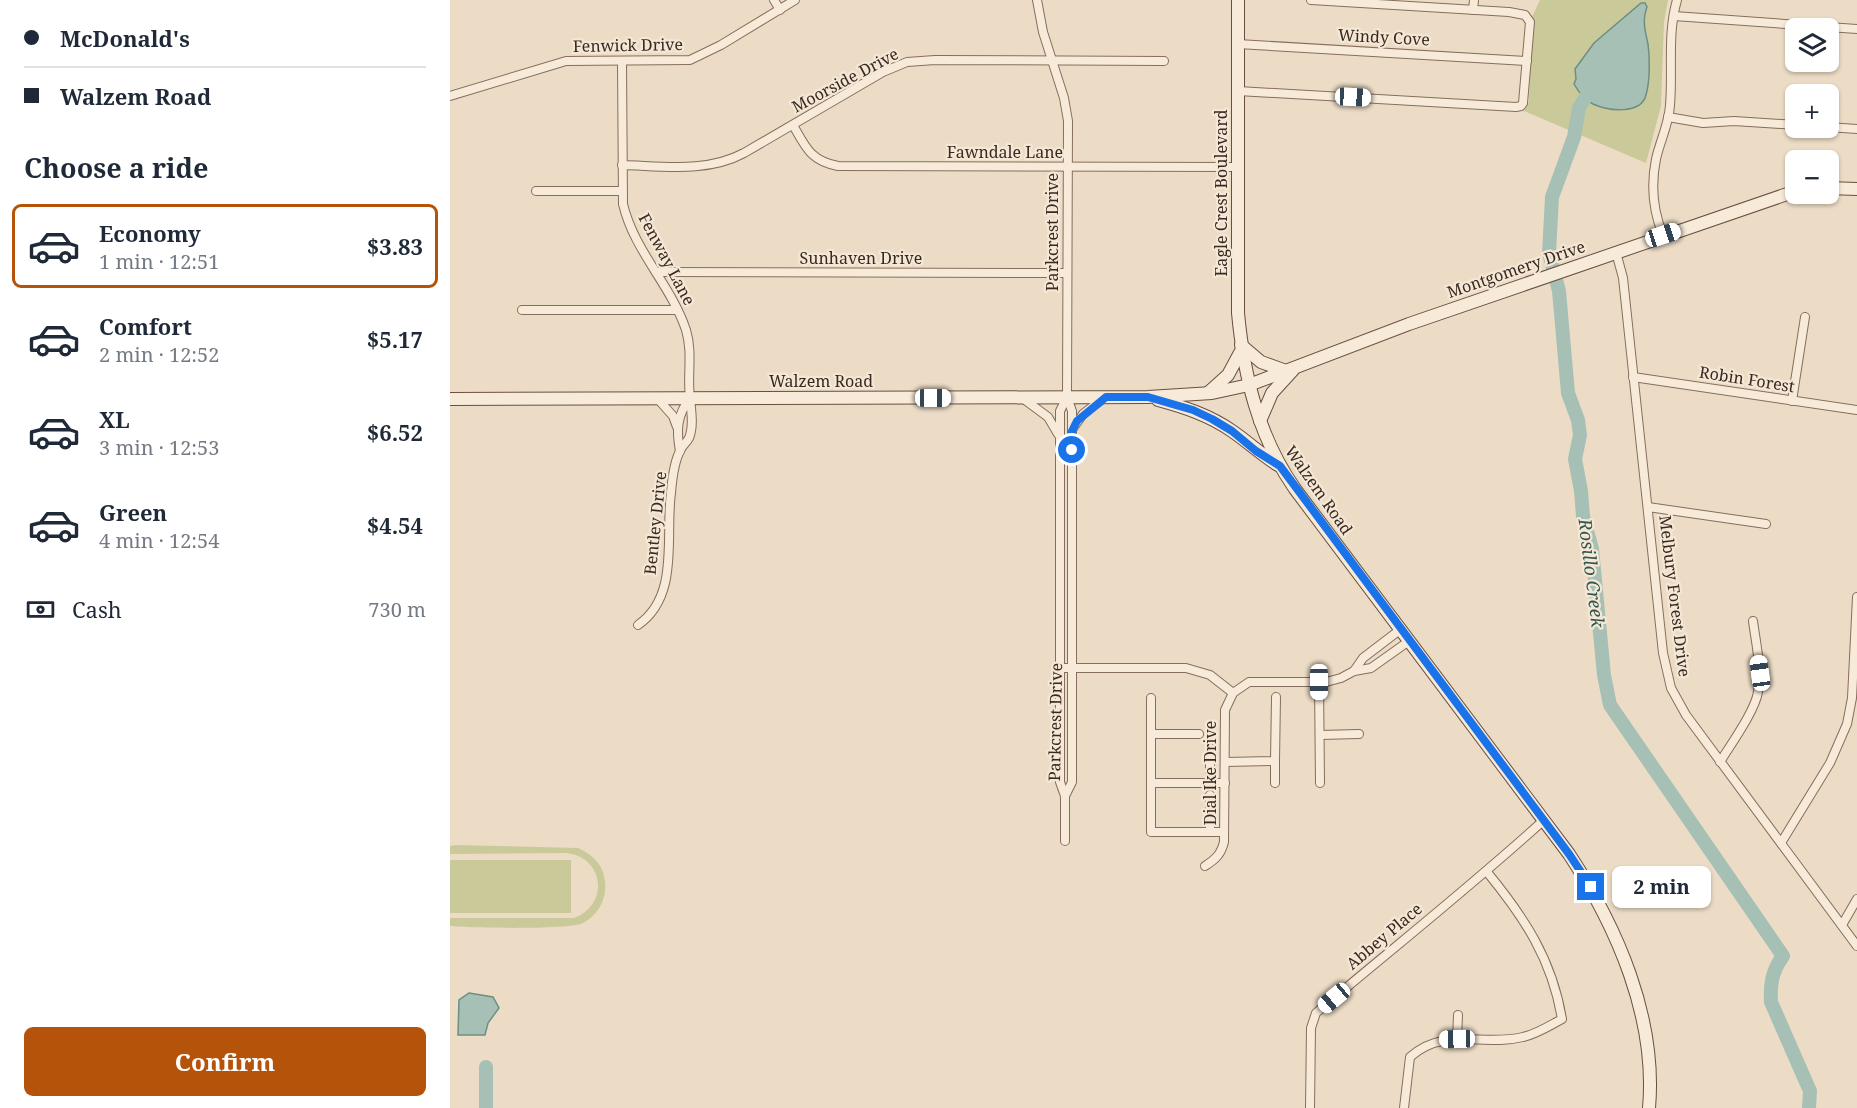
<!DOCTYPE html>
<html lang="en">
<head>
<meta charset="utf-8">
<style>
  body { margin:0; font-family:"Noto Serif",serif; background:#f2f2f3; color:#1f2937; height:100vh; display:flex; flex-direction:column; font-size:22px; white-space:nowrap }
  * { box-sizing:border-box; margin:0 }
  p { font-size:20px; color:#747a83 }
  .icon { flex:none; width:33px; height:33px; fill:none; stroke:currentColor; stroke-width:2; stroke-linecap:round; stroke-linejoin:round }
  .map { position:relative; flex:1; overflow:hidden }
  .sheet { display:flex; flex-direction:column; background:#fff; width:450px }
  .sheet>* { flex:none }
  .banner { display:grid; align-content:center; height:132px; padding:0 24px; background:#fff }
  .buttons { position:absolute; left:1335px; top:18px; display:grid; gap:12px }
  .buttons a { display:grid; place-items:center; width:54px; height:54px; border-radius:9px; background:#fff; box-shadow:0 2px 4px #0004; font-size:30px }
  .end { position:absolute; width:27px; height:27px; margin:-14px; border:8px solid #1a73e8; background:#fff; box-shadow:0 0 0 3px #fff }
  .from { border-radius:50% }
  .bubble { position:absolute; height:42px; border-radius:9px; background:#fff; box-shadow:0 2px 4px #0004; font-size:20px; font-weight:700; line-height:42px; text-align:center }
  .car { position:absolute; width:18px; height:36px; margin:-18px -9px; border-radius:8px; box-shadow:0 0 4px 2px #0007; background:linear-gradient(#fff 24%,#345 0 40%,#fff 0 76%,#345 0 86%,#fff 0) }
  .banner b { display:flex; align-items:center; gap:21px; height:57px; font-size:22px }
  .banner b+b { border-top:2px solid #e0e1e3 }
  .banner i { width:15px; height:15px; background:#1f2937 }
  ul { padding:0; list-style:none }
  li { display:flex; align-items:center; gap:18px; height:84px; margin:0 12px 9px; padding:0 12px; border:3px solid transparent; border-radius:9px }
  li div { flex:1 }
  li b { display:block; font-size:22px }
  li em { font-style:normal; font-weight:700 }
  li.on { border-color:#b45309 }
  li>.icon { width:54px; height:54px; stroke-width:1.5 }
  h2 { padding:0 24px; font-size:27px; line-height:72px }
  .pay { display:flex; align-items:center; gap:15px; height:66px; padding:0 24px; font-size:22px }
  .pay p { margin-inline-start:auto }
  .cta { display:flex; gap:12px; margin-top:auto; padding:12px 24px }
  .cta a { flex:1; height:69px; border-radius:9px; background:#b45309; color:#fff; font-size:24px; font-weight:700; line-height:69px; text-align:center }
  main { display:flex; flex:1; min-height:0 }
  .map>svg:first-child { display:block }
  .green { fill:#cac99a }
  .water { fill:#a7c0b5; stroke:#6e8e82; stroke-width:1.5 }
  .lines { fill:none; stroke-linecap:round; stroke-linejoin:round }
  .river { stroke:#a7c0b5; stroke-width:14 }
  .minor-casing { stroke:#876d5d; stroke-width:10 }
  .secondary-casing { stroke:#694f40; stroke-width:14 }
  .minor { stroke:#f7ead9; stroke-width:8 }
  .secondary { stroke:#f7ead9; stroke-width:12 }
  .route { stroke:#1a73e8; stroke-width:8 }
  .labels { text-anchor:middle; dominant-baseline:central; stroke-width:4.5; stroke-linejoin:round; paint-order:stroke }
  .street-label { font-size:16px; fill:#382820; stroke:#f4e7d5 }
  .water-label { font-size:18px; font-style:italic; fill:#30574f; stroke:#f4e7d5 }
</style>
</head>
<body>
<main>
<section class="sheet">
<div class="banner">
<b><i class="from"></i>McDonald's</b>
<b><i></i>Walzem Road</b>
</div>
<h2>Choose a ride</h2>
<ul>
<li class="on"><svg class="icon" aria-label="car" viewBox="0 0 24 24"><path d="M5 17H2v-5l4-1 3-4h7l3 4 3 1v5h-3M9 17h6M6 11h13"/><circle cx="7" cy="17" r="2"/><circle cx="17" cy="17" r="2"/></svg><div><b>Economy</b><p>1 min · 12:51</p></div><em>$3.83</em></li>
<li><svg class="icon" aria-label="car" viewBox="0 0 24 24"><path d="M5 17H2v-5l4-1 3-4h7l3 4 3 1v5h-3M9 17h6M6 11h13"/><circle cx="7" cy="17" r="2"/><circle cx="17" cy="17" r="2"/></svg><div><b>Comfort</b><p>2 min · 12:52</p></div><em>$5.17</em></li>
<li><svg class="icon" aria-label="car" viewBox="0 0 24 24"><path d="M5 17H2v-5l4-1 3-4h7l3 4 3 1v5h-3M9 17h6M6 11h13"/><circle cx="7" cy="17" r="2"/><circle cx="17" cy="17" r="2"/></svg><div><b>XL</b><p>3 min · 12:53</p></div><em>$6.52</em></li>
<li><svg class="icon" aria-label="car" viewBox="0 0 24 24"><path d="M5 17H2v-5l4-1 3-4h7l3 4 3 1v5h-3M9 17h6M6 11h13"/><circle cx="7" cy="17" r="2"/><circle cx="17" cy="17" r="2"/></svg><div><b>Green</b><p>4 min · 12:54</p></div><em>$4.54</em></li>
</ul>
<div class="pay"><svg class="icon" aria-label="cash" viewBox="0 0 24 24"><path d="M3 7h18v10H3z"/><circle cx="12" cy="12" r="2"/></svg>Cash<p>730 m</p></div>
<div class="cta"><a>Confirm</a></div>
</section>
<div class="map">
<svg width="1407" height="1108" viewBox="0 0 1407 1108">
  <rect width="100%" height="100%" fill="#ecdcc6"/>
  <g class="green">
    <path d="M1090,0H1218L1214,22L1211,106L1196,163L1074,111L1079,102L1082,17Z"/>
    <path d="M6,845L128,848C142,854 154,865 155,882C157,899 148,915 133,923C121,930 17,928 0,926V918H124C159,905 155,858 117,853L0,854V846Z"/>
    <rect x="0" y="860" width="121" height="53"/>
  </g>
  <g class="water">
    <path d="M1191,3H1195L1197,7C1192,20 1195,31 1198,44C1200,58 1200,81 1196,95C1191,115 1158,111 1143,104C1134,99 1129,93 1124,84L1126,79L1125,69L1144,43Z"/>
    <path d="M19,993L43,997L49,1008L38,1023L35,1035H8L9,1000Z"/>
  </g>
  <g class="lines">
    <g class="river">
      <path d="M1144,83L1129,108L1124,137L1102,197L1099,253L1109,291L1118,393L1128,420L1130,435L1125,459L1131,491L1133,516L1142,549L1154,675L1160,705L1333,956C1322,971 1320,984 1321,1002L1360,1091L1359,1108"/>
      <path d="M36,1108V1067"/>
    </g>
    <g class="minor-casing">
      <g id="minor">
        <path d="M324,0L330,10"/>
        <path d="M587,0L593,32L614,98L618,121L617,397L622,411V782L615,796"/>
        <path d="M1023,10L1024,0"/>
        <path d="M1224,16L1407,29"/>
        <path d="M788,44L1077,61"/>
        <path d="M172,61L173,204C184,251 221,285 236,330C243,353 237,375 240,398C241,410 244,426 239,438C237,442 233,445 231,449C224,461 222,480 221,493C215,536 230,596 188,625"/>
        <path d="M788,91L1066,107L1071,106L1073,103L1080,22L1075,15L1059,12L861,0"/>
        <path d="M0,96L116,61L240,60L271,45L345,0"/>
        <path d="M1218,117L1253,123L1284,121L1346,125"/>
        <path d="M343,125C356,148 361,161 388,166L787,167"/>
        <path d="M1378,127L1407,129"/>
        <path d="M172,165C213,166 257,173 294,153L433,72L457,62L485,60L714,61"/>
        <path d="M86,191H172"/>
        <path d="M1213,235C1203,211 1201,184 1206,159C1210,141 1219,124 1220,105C1223,71 1217,34 1227,0"/>
        <path d="M1166,252L1173,278L1213,653L1221,688L1236,715L1407,946"/>
        <path d="M206,272L617,273"/>
        <path d="M72,310H227"/>
        <path d="M1183,377L1407,410"/>
        <path d="M571,397L598,417L608,434"/>
        <path d="M207,398L223,416L227,427"/>
        <path d="M1342,401L1355,317"/>
        <path d="M623,428L633,414L654,398"/>
        <path d="M230,451C226,430 227,415 240,398"/>
        <path d="M1198,507L1316,524"/>
        <path d="M610,668H736L760,675L783,693"/>
        <path d="M904,671L913,658L951,629"/>
        <path d="M869,682L870,783"/>
        <path d="M701,698V783H775"/>
        <path d="M701,734H749"/>
        <path d="M870,735L909,734"/>
        <path d="M825,761V783"/>
        <path d="M775,762L825,761L826,697"/>
        <path d="M1270,762C1281,744 1305,711 1308,692C1312,669 1306,644 1303,621"/>
        <path d="M701,783V832H774"/>
        <path d="M760,783V748"/>
        <path d="M760,795V832"/>
        <path d="M615,841V796L610,782V411L617,397"/>
        <path d="M1331,843L1380,763L1397,724L1402,698L1407,597"/>
        <path d="M755,866C766,859 771,854 774,842L775,710L783,693L799,682H876L891,678L904,671L921,668L959,641"/>
        <path d="M1392,925L1407,899"/>
        <path d="M1007,1039L1008,1015"/>
        <path d="M860,1108L861,1028L866,1013C942,949 1020,887 1094,820"/>
        <path d="M954,1108L960,1057C995,1026 1033,1047 1073,1037C1087,1034 1099,1026 1112,1019C1102,959 1074,917 1037,872"/>
      </g>
    </g>
    <g class="secondary-casing">
      <g id="secondary">
        <path d="M788,0V313C794,376 808,436 845,489L1119,854C1167,927 1207,1018 1199,1108"/>
        <path d="M1378,188L1407,189"/>
        <path d="M791,345L811,362L836,371"/>
        <path d="M758,393L778,375L792,349"/>
        <path d="M0,399L698,397L762,393L799,385L959,324L1346,191"/>
        <path d="M708,400C734,407 759,415 782,431C798,442 812,455 828,465"/>
        <path d="M810,421L822,393L843,370"/>
      </g>
    </g>
    <use href="#minor" class="minor"/>
    <use href="#secondary" class="secondary"/>
  </g>
  <g class="lines">
    <path class="route" d="M622,450V431L627,421L656,397H698L743,410L762,419L782,431L806,451L830,466L1119,854L1141,887"/>
  </g>
  <g class="labels">
    <g class="street-label">
      <text transform="translate(934 37) rotate(3)">Windy Cove</text>
      <text transform="translate(178 45) rotate(-1)">Fenwick Drive</text>
      <text transform="translate(395 80) rotate(-28)">Moorside Drive</text>
      <text x="555" y="152">Fawndale Lane</text>
      <text transform="translate(771 193) rotate(-90)">Eagle Crest Boulevard</text>
      <text transform="translate(602 232) rotate(-90)">Parkcrest Drive</text>
      <text x="411" y="258">Sunhaven Drive</text>
      <text transform="translate(217 259) rotate(62)">Fenway Lane</text>
      <text transform="translate(1066 269) rotate(-19)">Montgomery Drive</text>
      <text transform="translate(1297 379) rotate(9)">Robin Forest</text>
      <text x="371" y="381">Walzem Road</text>
      <text transform="translate(869 490) rotate(55)">Walzem Road</text>
      <text transform="translate(205 523) rotate(-84)">Bentley Drive</text>
      <text transform="translate(1225 596) rotate(83)">Melbury Forest Drive</text>
      <text transform="translate(605 722) rotate(-89)">Parkcrest Drive</text>
      <text transform="translate(760 773) rotate(-90)">Dial Ike Drive</text>
      <text transform="translate(934 936) rotate(-40)">Abbey Place</text>
    </g>
    <g class="water-label">
      <text transform="translate(1142 573) rotate(83)">Rosillo Creek</text>
    </g>
  </g>
</svg>
<div class="buttons">
<a><svg class="icon" aria-label="layers" viewBox="0 0 24 24"><path d="M12 4l9 5-9 5-9-5zM3 14l9 5 9-5"/></svg></a>
<a>+</a>
<a>−</a>
</div>
<i class="end from" style="left:622px;top:450px"></i>
<i class="end" style="left:1141px;top:887px"></i>
<div class="bubble" style="left:1162px;top:866px;width:99px">2 min</div>
<i class="car" style="left:903px;top:97px;rotate:93deg"></i>
<i class="car" style="left:1213px;top:235px;rotate:72deg"></i>
<i class="car" style="left:483px;top:398px;rotate:90deg"></i>
<i class="car" style="left:1310px;top:673px;rotate:352deg"></i>
<i class="car" style="left:869px;top:682px;rotate:180deg"></i>
<i class="car" style="left:884px;top:998px;rotate:230deg"></i>
<i class="car" style="left:1007px;top:1039px;rotate:269deg"></i>
</div>
</main>
</body>
</html>
